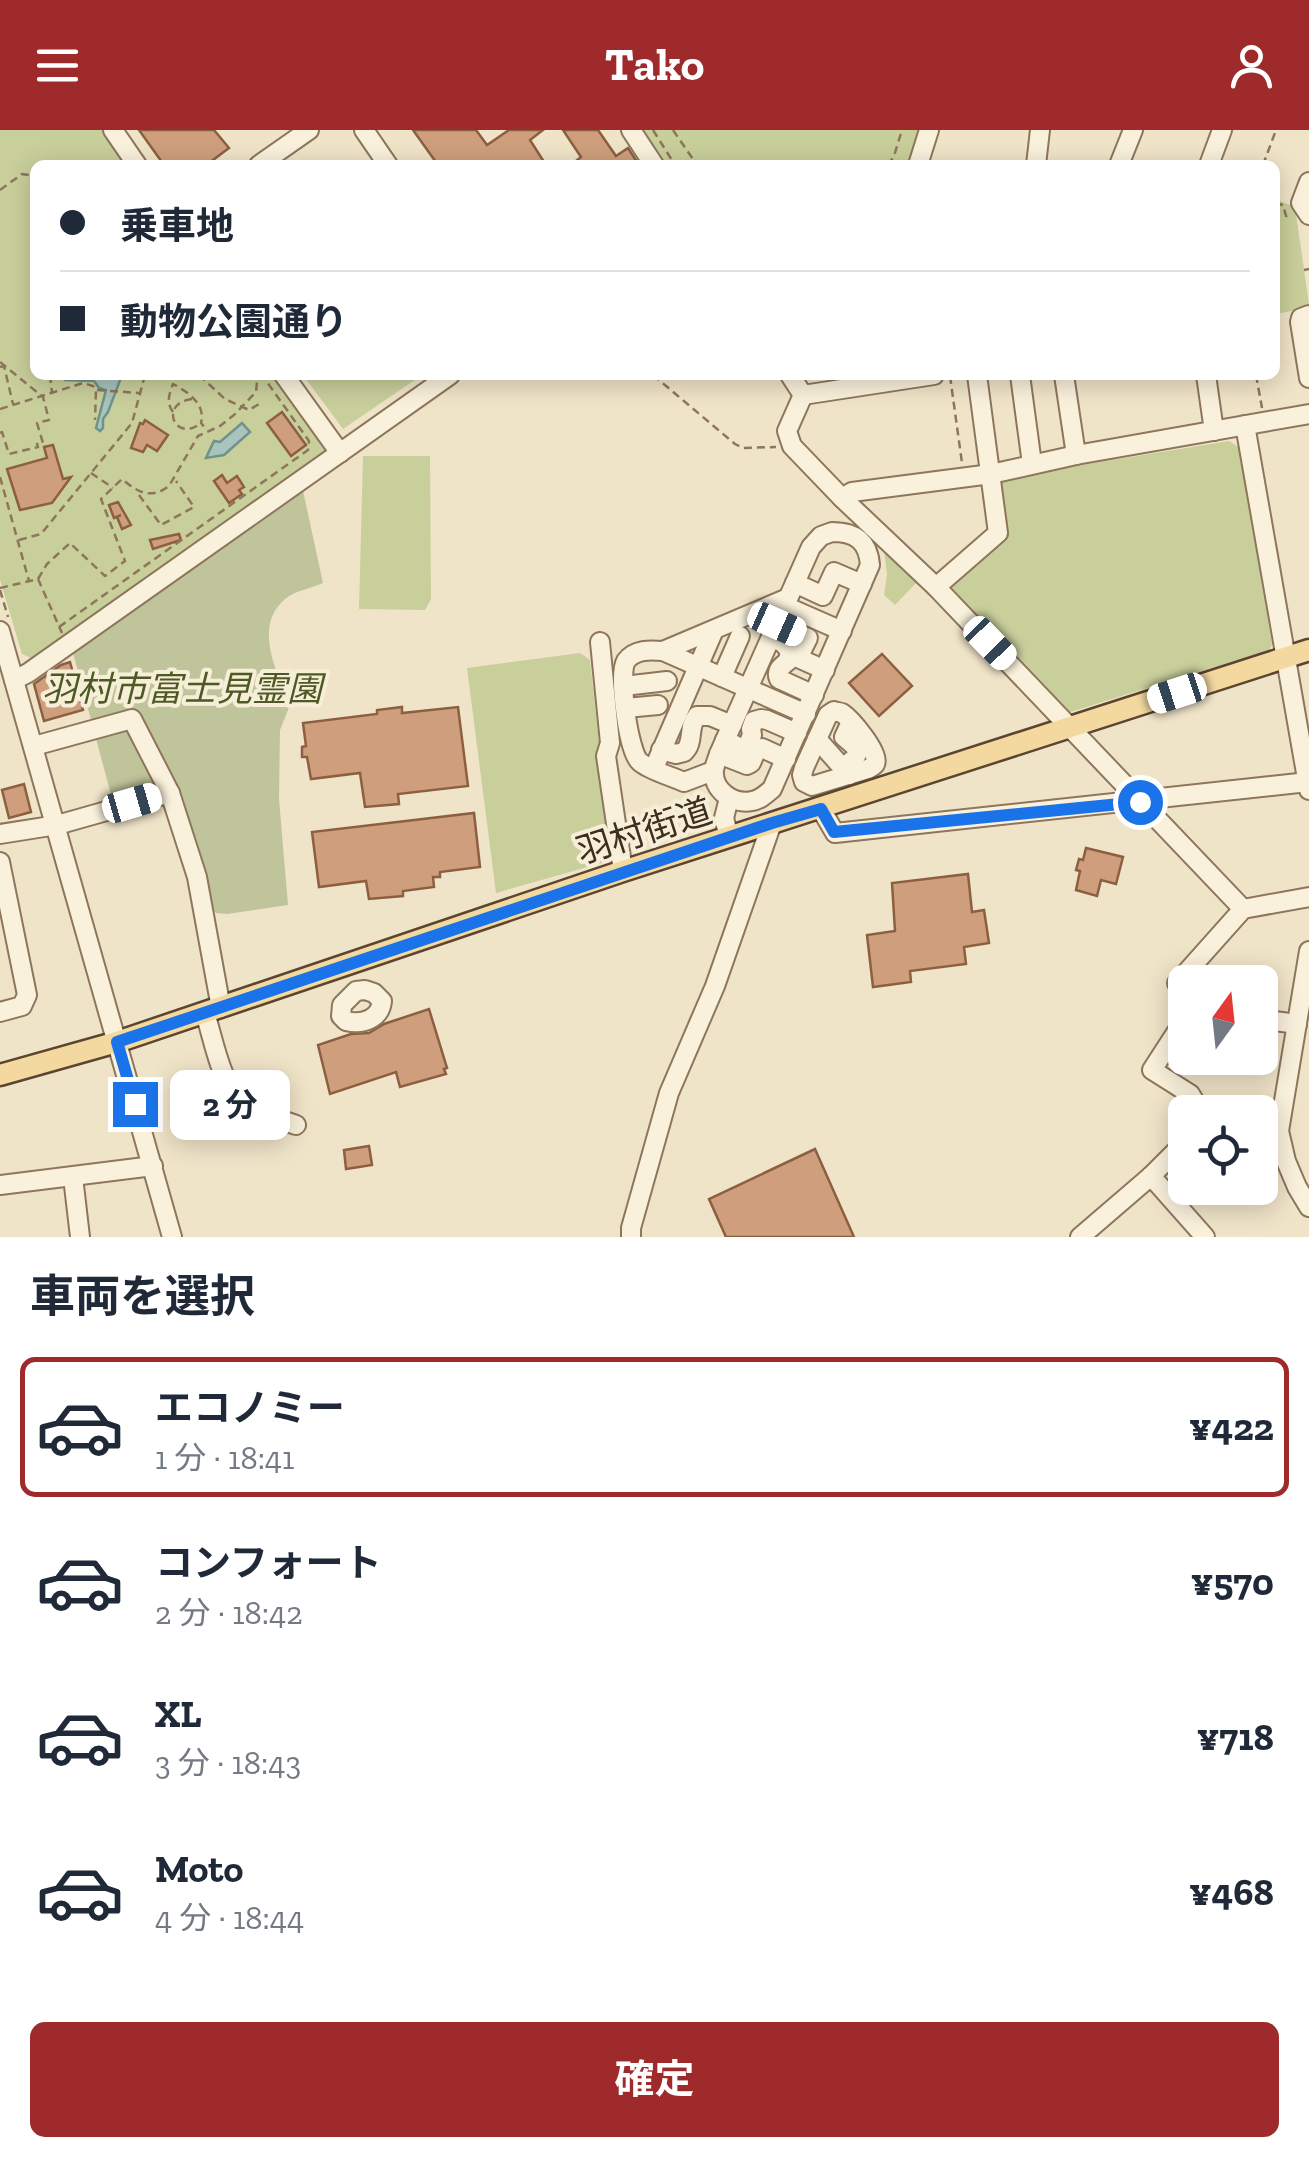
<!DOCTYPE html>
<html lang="ja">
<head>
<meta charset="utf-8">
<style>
  body { margin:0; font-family:"Zilla Slab","Noto Sans JP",serif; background:#f6f6f7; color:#1f2937; height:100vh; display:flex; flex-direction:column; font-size:38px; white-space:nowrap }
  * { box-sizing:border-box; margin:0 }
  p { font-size:32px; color:#747a83 }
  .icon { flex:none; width:55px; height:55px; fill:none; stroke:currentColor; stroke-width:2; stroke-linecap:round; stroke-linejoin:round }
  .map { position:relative; height:1107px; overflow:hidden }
  .side { display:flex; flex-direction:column; background:#fff; flex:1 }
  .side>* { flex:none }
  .guide { position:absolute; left:30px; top:30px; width:1250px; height:220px; border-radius:15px; box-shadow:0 5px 25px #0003; display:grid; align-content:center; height:220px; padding:0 30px; background:#fff }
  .needle { width:65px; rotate:15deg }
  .controls { position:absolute; left:1168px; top:835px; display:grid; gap:20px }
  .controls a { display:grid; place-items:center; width:110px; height:110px; border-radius:15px; background:#fff; box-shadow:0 5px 25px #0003; font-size:50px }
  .end { position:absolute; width:45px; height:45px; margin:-22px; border:12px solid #1a73e8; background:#fff; box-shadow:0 0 0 5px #fff }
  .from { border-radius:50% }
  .bubble { position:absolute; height:70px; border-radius:15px; background:#fff; box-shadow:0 5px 25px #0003; font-size:32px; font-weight:700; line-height:70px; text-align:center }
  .car { position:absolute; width:30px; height:60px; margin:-30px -15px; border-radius:12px; box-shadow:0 0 8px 2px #0007; background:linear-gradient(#fff 24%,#345 0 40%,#fff 0 76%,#345 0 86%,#fff 0) }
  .guide b { display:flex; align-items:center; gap:35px; height:95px; font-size:38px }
  .guide b+b { border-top:2px solid #e0e1e3 }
  .guide i { width:25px; height:25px; background:#1f2937 }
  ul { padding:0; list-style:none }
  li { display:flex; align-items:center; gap:30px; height:140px; margin:0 20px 15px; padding:0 10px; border:5px solid transparent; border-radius:15px }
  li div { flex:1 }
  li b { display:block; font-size:38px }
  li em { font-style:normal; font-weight:700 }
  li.selected { border-color:#9e2a2b }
  li>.icon { width:90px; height:90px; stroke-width:1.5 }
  h2 { padding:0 30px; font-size:45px; line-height:120px }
  .button { display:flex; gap:20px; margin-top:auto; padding:20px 30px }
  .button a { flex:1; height:115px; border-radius:15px; background:#9e2a2b; color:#fff; font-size:40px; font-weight:700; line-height:115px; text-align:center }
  header { display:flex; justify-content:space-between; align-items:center; height:130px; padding:0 30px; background:#9e2a2b; color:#fff; font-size:45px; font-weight:700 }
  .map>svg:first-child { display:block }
  .green { fill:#c9cf9b }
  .cemetery { fill:#bfc49a }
  .water { fill:#a9c4bc; stroke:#6f938a; stroke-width:2.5 }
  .building { fill:#cf9f7d; stroke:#8d5f41; stroke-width:2.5 }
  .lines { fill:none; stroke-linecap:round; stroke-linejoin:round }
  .minor-casing { stroke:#8d765c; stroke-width:22 }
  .major-casing { stroke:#5b4430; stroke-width:25 }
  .path { stroke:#8d765c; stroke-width:2.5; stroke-dasharray:8 5; stroke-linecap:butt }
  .minor { stroke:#faf1dc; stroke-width:18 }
  .major { stroke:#f3d9a0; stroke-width:20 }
  .route { stroke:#1a73e8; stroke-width:12 }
  .labels { text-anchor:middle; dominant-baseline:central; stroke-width:8; stroke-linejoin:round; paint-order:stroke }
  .park-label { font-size:35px; font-style:italic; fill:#4d5a26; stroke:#f7eed8 }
  .street-label { font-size:35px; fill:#3d2e20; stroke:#f7eed8 }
</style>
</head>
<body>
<header><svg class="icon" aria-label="menu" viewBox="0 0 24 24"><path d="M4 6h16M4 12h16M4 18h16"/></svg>Tako<svg class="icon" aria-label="person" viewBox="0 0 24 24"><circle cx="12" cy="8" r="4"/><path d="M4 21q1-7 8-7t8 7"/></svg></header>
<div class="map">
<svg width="1309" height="1107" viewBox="0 0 1309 1107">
  <rect width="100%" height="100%" fill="#f0e4c8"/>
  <g class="green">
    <path d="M0,0H105L129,35H35V245H277L327,314L325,323L31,528L22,524L0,450Z"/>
    <path d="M640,0H920L910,35H663Z"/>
    <path d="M1275,69L1295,77L1309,174V178L1275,184Z"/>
    <path d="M303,245H422L343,299Z"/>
    <path d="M1229,311L1240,318L1272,515L1269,520L1064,584L946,458L1001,403L996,349Z"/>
    <path d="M363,326H430L431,469L425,480L359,479Z"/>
    <path d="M884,419L919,450L895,475L884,465L887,445Z"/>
    <path d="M580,523L590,530L612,730L496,763L467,538Z"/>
  </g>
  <path class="cemetery" d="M302,356L323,453C312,458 294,461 285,469C252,497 278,544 290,575L280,600L279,669L288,775L227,784L216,783L209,777L173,654L113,672L72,519Z"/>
  <g class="water">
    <path d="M60,245H122L108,282L103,289V298L100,301L96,298L106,260L99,258L94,251L65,250Z"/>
    <path d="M242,293L250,302L224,325L206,328L214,311L220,312Z"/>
  </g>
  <g class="building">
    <path d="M139,0H214L229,18L213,30L217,35H164Z"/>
    <path d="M413,0H476L487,15L509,0H543L530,10L546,35H438Z"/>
    <path d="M563,0H598L616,26L628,18L639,35H571L581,27Z"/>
    <path d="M282,282L306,315L291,326L267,293Z"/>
    <path d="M145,290L168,305L157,321L147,315L143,322L131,318L140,293L143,294Z"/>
    <path d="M53,315L63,349L71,347L52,373L20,380L7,339L47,328L44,317Z"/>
    <path d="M222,345L227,353L237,346L244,357L239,360L242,364L229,373L214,351Z"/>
    <path d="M118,372L131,395L122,399L117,387L121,385L114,388L109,375Z"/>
    <path d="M179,404L181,410L153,419L150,410Z"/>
    <path d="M882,524L912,556L879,586L849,553Z"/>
    <path d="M70,532L83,580L44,591L34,554L61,535Z"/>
    <path d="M402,577V583L458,577L468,656L398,664L399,674L365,677L360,643L311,649L307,627H302V617L306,616L303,593L377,584V580Z"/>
    <path d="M24,654L31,682L9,688L2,660Z"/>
    <path d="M474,683L480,737L440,742V747H433L434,757L403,761V766L369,769L366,751L319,757L312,702Z"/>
    <path d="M1086,718L1123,727L1116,754L1101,750L1097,766L1076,760L1080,741L1076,740L1079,729L1083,730Z"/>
    <path d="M968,744L972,782L984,780L989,813L964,817L966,834L910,841L911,852L873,857L867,805L895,801L892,753Z"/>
    <path d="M429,879L447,938L444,939L446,944L400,957L396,942L330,964L318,915L351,904L369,903L384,894Z"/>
    <path d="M369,1016L372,1035L346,1039L344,1020Z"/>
    <path d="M815,1019L854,1107H726L709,1069Z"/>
  </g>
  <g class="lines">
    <g class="minor-casing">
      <g id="minor">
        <path d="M113,0L137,35"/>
        <path d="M364,0L388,35"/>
        <path d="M631,0L654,35"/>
        <path d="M259,35L309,0"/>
        <path d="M918,35L929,0"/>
        <path d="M1036,35L1040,0"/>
        <path d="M1119,35L1133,0"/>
        <path d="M1209,35L1222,0"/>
        <path d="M1309,52L1301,73L1309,85"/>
        <path d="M1309,185L1301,188L1300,192L1309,248"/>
        <path d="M284,245L340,323"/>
        <path d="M790,245L803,265"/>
        <path d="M1020,245L1032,334"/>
        <path d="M1064,245L1076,325"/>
        <path d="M1206,245L1214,301"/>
        <path d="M803,265L934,245"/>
        <path d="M803,265L787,301L792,316L842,368"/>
        <path d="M1245,295L1309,660"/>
        <path d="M832,402C856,402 868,411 870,435L772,659C766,664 760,670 752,671C733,675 712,660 714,640C715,634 717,630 719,624L811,417L821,406Z"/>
        <path d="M795,453L823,466L834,442L862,454"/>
        <path d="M936,457L998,403L977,245"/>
        <path d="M785,476L842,501"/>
        <path d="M777,494L808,508L798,528L825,540"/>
        <path d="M0,501L172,1107"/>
        <path d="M771,507L783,513L790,521L788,531C782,536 775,540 779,549L814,565"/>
        <path d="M600,512L610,613L606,626L623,741"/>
        <path d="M663,521L788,468"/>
        <path d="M722,547L740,506"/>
        <path d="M14,550L28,543L450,245"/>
        <path d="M624,556L667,551"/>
        <path d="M626,578L658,575"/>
        <path d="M834,581C836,582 840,582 842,583C851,589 881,624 875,634C874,636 871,637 868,639L812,656L804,652L802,645L804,638L828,585Z"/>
        <path d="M817,609L849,645"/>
        <path d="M725,610L739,617H747L752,605L751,599L754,591L761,589L767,590L797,603"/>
        <path d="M34,616L132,589L170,663L197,747L221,878"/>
        <path d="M661,620L676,624L684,622C695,612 687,598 697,586H710L732,595"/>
        <path d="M719,624L747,635L751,633L757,619L762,618L786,629"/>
        <path d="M654,638L714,500"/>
        <path d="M843,638L855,628L859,620L844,607L851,592"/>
        <path d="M713,641L684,652C671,646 651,641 640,632C628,622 618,544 626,531C635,519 650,520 663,521L806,584"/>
        <path d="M821,679L835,703L1308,652"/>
        <path d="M0,704L57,695L170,663"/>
        <path d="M729,707L724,688L729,668"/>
        <path d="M0,732L27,865L22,876L0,882"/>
        <path d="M1243,779L936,457L842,368L852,362L991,344L1076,325L1309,284"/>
        <path d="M1309,821L1279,1001L1286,1031L1297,1057L1309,1077"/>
        <path d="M365,860L374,863L382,871C380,889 363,895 346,891L341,886L342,875L356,861Z"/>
        <path d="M1185,860L1177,853L1243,779L1309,767"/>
        <path d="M205,883C214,911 221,957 245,975C259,985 280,989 296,995"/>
        <path d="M1185,889L1152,940L1190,964L1201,982"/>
        <path d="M1260,889L1297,894"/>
        <path d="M1151,1046L1205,1107"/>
        <path d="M73,1047L80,1107"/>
        <path d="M0,1055L153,1036"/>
        <path d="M631,1107V1098L669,963L715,856L772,693"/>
        <path d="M1080,1107L1151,1046L1185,1012"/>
      </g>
    </g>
    <g class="major-casing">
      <path id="major" d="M0,945L117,912L623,741L1309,520"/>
    </g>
    <g class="path">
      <path d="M653,0L675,35"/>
      <path d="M673,0L697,35"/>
      <path d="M888,35L894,26L902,0"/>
      <path d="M1263,35L1276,0"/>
      <path d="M0,60L22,44L35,46"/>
      <path d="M1275,73L1283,75L1286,86L1289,85"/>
      <path d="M1304,140L1309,139"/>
      <path d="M0,232L43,267L49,290L37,293L43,313L37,314L38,317L9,324L2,302L0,303"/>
      <path d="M0,237L4,236L13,274"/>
      <path d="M50,245L52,263"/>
      <path d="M199,245L225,269L249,280L259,274"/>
      <path d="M653,245L735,314L743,318L776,317"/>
      <path d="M1256,245L1262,278"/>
      <path d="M950,246L962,333"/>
      <path d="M97,260L139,263"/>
      <path d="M192,269C158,273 175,314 201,293"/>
      <path d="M0,279L83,253L93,256L96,260L95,290"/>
      <path d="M173,282C166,272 169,265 173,254C188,262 206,274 201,293L207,300"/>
      <path d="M91,343L113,358"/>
      <path d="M0,347L29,451"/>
      <path d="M139,365L161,395L194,377L176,351"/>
      <path d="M19,410L41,404L132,293L145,245"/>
      <path d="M38,449L47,434L70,413L105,446L125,431L101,369L122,349C137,362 151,370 169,356L198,306L220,296L234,285L256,262L257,252L253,245"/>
      <path d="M0,458L38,449L62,503"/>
      <path d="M0,460L8,487"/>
      <path d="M59,497L308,320L309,311L262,245"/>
    </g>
    <use href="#minor" class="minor"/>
    <use href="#major" class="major"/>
  </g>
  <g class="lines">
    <path class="route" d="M135,974L117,912L772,693L821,679L834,702L1140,672"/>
  </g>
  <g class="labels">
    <g class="park-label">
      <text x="182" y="559">羽村市富士見霊園</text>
    </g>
    <g class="street-label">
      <text transform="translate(644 701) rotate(-18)">羽村街道</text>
    </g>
  </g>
</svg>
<div class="controls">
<a><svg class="needle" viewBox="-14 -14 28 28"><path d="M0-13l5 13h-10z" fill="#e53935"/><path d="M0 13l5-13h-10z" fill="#747a83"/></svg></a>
<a><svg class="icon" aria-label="locate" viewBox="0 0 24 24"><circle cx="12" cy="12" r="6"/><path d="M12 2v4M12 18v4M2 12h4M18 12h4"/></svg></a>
</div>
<i class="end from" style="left:1140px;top:672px"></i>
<i class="end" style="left:135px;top:974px"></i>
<div class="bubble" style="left:170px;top:940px;width:120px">2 分</div>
<i class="car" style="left:777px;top:494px;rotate:114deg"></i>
<i class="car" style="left:990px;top:513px;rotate:136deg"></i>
<i class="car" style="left:1177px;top:563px;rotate:252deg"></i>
<i class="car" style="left:132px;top:673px;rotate:74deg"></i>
<div class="guide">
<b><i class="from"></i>乗車地</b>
<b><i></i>動物公園通り</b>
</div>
</div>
<section class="side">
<h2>車両を選択</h2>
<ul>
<li class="selected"><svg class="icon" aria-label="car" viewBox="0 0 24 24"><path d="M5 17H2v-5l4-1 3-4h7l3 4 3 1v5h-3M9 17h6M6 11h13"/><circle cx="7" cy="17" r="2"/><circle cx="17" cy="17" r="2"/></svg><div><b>エコノミー</b><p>1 分 · 18:41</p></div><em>¥422</em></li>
<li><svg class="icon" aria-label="car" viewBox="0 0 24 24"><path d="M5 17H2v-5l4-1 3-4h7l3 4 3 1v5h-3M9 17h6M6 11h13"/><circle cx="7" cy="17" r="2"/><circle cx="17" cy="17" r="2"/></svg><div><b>コンフォート</b><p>2 分 · 18:42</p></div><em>¥570</em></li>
<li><svg class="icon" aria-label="car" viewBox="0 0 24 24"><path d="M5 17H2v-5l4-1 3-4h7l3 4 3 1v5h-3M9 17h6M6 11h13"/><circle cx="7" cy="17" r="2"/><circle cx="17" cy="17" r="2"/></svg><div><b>XL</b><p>3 分 · 18:43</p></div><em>¥718</em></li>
<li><svg class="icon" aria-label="car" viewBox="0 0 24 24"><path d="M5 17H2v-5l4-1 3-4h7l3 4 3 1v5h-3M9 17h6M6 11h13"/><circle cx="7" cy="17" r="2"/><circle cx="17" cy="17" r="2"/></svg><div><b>Moto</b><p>4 分 · 18:44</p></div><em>¥468</em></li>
</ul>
<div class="button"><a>確定</a></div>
</section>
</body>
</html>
